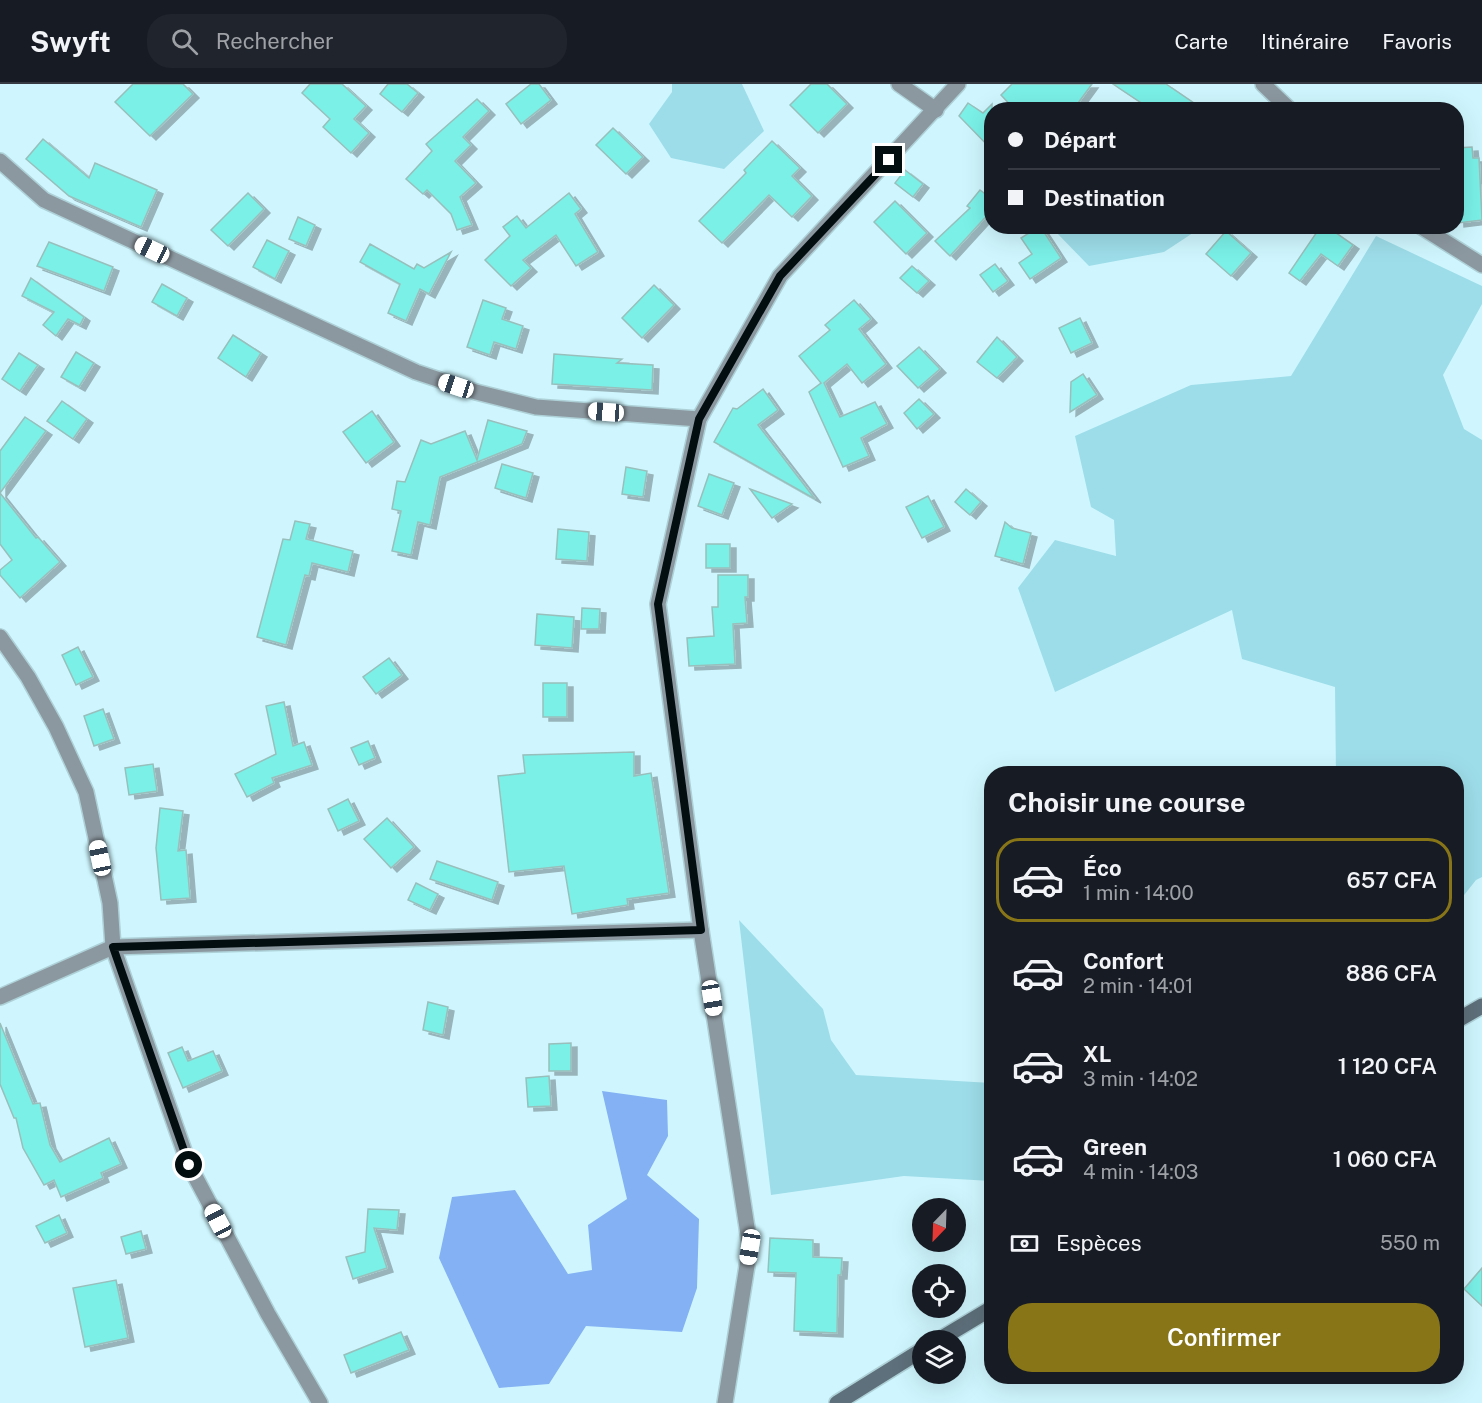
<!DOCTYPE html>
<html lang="fr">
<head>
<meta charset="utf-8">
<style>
  body { margin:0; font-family:"Public Sans",sans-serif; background:#20242c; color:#f1f3f6; height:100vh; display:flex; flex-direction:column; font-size:22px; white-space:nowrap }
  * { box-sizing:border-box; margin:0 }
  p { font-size:20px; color:#9ea1a6 }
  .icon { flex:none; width:33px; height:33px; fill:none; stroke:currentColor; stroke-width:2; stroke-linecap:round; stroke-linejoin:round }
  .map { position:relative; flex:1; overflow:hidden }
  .drawer { position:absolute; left:984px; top:682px; width:480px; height:618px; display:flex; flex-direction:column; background:#171b24; border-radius:24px; box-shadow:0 6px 24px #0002 }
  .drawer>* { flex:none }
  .hud { position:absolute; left:984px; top:18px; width:480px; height:132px; border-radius:24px; box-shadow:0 6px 24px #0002; display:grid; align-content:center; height:132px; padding:0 24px; background:#171b24 }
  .needle { width:39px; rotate:203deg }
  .buttons { position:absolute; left:912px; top:1114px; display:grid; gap:12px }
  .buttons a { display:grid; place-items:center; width:54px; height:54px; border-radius:50%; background:#171b24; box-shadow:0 6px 24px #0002; font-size:30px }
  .end { position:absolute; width:27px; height:27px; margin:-14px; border:8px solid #030e11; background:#fff; box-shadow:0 0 0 3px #fff }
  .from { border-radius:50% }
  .car { position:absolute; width:18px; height:36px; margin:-18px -9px; border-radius:8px; box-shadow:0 0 4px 2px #0007; background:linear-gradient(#fff 24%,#345 0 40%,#fff 0 76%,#345 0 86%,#fff 0) }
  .hud b { display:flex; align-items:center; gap:21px; height:57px; font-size:22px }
  .hud b+b { border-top:2px solid #363941 }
  .hud i { width:15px; height:15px; background:#f1f3f6 }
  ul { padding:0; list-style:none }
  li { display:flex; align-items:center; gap:18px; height:84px; margin:0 12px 9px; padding:0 12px; border:3px solid transparent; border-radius:24px }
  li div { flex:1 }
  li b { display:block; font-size:22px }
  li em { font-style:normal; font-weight:600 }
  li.current { border-color:#877518 }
  li>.icon { width:54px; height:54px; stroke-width:1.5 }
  h2 { padding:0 24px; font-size:27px; line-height:72px }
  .pay { display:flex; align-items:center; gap:15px; height:66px; padding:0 24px; font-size:22px }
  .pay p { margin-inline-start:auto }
  .action { display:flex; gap:12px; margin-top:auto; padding:12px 24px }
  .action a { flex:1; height:69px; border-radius:24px; background:#877518; color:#fff; font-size:24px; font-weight:600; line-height:69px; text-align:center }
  header { display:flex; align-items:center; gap:36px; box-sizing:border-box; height:84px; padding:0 30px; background:#171b24; border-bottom:2px solid #363941 }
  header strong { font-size:28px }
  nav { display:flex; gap:33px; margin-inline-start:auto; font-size:21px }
  .search { width:420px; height:54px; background:#20242c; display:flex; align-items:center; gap:15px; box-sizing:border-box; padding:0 21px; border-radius:24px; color:#9ea1a6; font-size:22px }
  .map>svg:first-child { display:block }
  .green { fill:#9ddde9 }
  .water { fill:#83b1f3 }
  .building { fill:#7af0e7; stroke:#99bfbc; stroke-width:1.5; filter:url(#shadow) }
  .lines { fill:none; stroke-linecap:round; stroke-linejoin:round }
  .street-casing { stroke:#aed1d8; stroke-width:18 }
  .secondary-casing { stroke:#aed1d8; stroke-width:18 }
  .street { stroke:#8c98a0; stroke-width:15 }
  .secondary { stroke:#5e707b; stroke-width:15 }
  .route { stroke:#030e11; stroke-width:8 }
</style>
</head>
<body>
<header>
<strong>Swyft</strong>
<div class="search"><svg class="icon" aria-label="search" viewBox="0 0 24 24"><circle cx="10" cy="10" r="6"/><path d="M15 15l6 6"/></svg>Rechercher</div>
<nav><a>Carte</a><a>Itinéraire</a><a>Favoris</a></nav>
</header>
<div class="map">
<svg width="1482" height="1319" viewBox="0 0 1482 1319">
  <defs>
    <filter id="shadow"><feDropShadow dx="6" dy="4" stdDeviation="0" flood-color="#0004"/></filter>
  </defs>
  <rect width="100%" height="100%" fill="#cff6fe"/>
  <g class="green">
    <path d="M672,0H742L764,47L724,85L671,74L649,40L672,8Z"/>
    <path d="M1057,142H1202V143L1164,168L1089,182L1055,147Z"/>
    <path d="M1376,152L1482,202V220L1443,291L1464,345L1482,356V793L1476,796L1457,820L1456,690H1336L1335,603L1242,575L1232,526L1055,608L1018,504L1055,456L1116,472L1114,436L1091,423L1075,352L1191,301L1291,292Z"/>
    <path d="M739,836L823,925L831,956L856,991L991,999V1097L904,1092L771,1111Z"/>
  </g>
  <path class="water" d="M602,1007L667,1016L668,1052L647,1091L699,1135L697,1204L682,1248L586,1242L549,1300L499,1304L439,1174L452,1113L515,1106L568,1190L592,1186L588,1141L627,1115Z"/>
  <g class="building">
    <path d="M133,0H183L193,10L150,52L115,18Z"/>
    <path d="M310,0H342L366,22L354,35L369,49L351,69L323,43L330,35L302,9Z"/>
    <path d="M388,0H407L418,9L402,28L380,10Z"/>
    <path d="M531,0H539L551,16L521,40L506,20Z"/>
    <path d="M811,0H827L847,20L818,49L790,21Z"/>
    <path d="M1012,0H1092L1073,26H1015L1001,11Z"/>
    <path d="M1113,0H1166L1204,26H1152Z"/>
    <path d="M477,15L489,27L463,53L471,61L455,77L476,99L460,113L472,141L457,146L451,130L427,106L423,110L406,95L432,67L426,60Z"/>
    <path d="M968,19L983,29L992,20V66L959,32Z"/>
    <path d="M613,44L643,73L626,90L596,61Z"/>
    <path d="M43,55L89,94L95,79L157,106L141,143L69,112L26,75Z"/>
    <path d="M772,57L800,84L792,92L812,112L792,133L769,111L722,159L699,137L746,89L744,86Z"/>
    <path d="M1472,63L1473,74H1479L1482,136L1458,139L1456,64Z"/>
    <path d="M905,86L923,100L913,113L895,99Z"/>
    <path d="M980,106L992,115V126L950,172L935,157L970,124L967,122Z"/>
    <path d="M248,109L264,125L228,162L211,146Z"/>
    <path d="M569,109L581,125L575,130L598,168L576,182L556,151L523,176L531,184L511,202L485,176L510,152L503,143L517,132L526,144Z"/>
    <path d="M895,117L927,149L906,170L874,138Z"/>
    <path d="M298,133L315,141L306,162L289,155Z"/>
    <path d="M1040,142L1061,174L1030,195L1019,179L1032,170L1021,154Z"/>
    <path d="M1321,142H1326L1353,161L1338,182L1321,170L1300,197L1289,189Z"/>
    <path d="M1226,147L1251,169L1231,192L1206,170Z"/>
    <path d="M267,156L289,167L275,195L253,183Z"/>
    <path d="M49,158L113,183L104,207L37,182Z"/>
    <path d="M370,160L414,185L417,180L424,184L451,168L429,210L420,205L406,237L388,229L400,200L360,178Z"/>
    <path d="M995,180L1008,197L993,208L980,191Z"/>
    <path d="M912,182L929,197L917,209L900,194Z"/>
    <path d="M31,194L84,233L80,241L68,235L56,252L43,241L54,228L22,212Z"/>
    <path d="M162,200L187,214L177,232L152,218Z"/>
    <path d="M654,201L674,221L642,254L622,234Z"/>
    <path d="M483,216L506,224L502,235L523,242L516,265L494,258L490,271L467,263Z"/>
    <path d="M854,216L871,235L859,245L886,280L862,299L847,280L824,299L840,333L875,318L887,340L861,354L869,372L843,383L809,308L821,299L799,272L830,246L825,241Z"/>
    <path d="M1080,234L1092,259L1071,269L1059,244Z"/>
    <path d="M233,251L261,269L246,293L218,274Z"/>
    <path d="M997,253L1017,273L997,294L977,278Z"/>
    <path d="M919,263L940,285L918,304L897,282Z"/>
    <path d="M76,268L94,279L79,303L61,293Z"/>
    <path d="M19,269L38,281L20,307L2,295Z"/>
    <path d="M554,270L622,275L617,279L653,281L652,306L552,300Z"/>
    <path d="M1083,290L1097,311L1070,328L1071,298Z"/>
    <path d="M763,305L778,326L758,341L815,415L714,358L733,324L737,325Z"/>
    <path d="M919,315L934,330L917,345L904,329Z"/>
    <path d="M62,317L87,335L73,355L47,337Z"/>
    <path d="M372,327L394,358L366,379L343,348Z"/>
    <path d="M25,333L46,347L0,409L36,454L38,453L60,478L20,514L0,491V486L12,476L0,460V367Z"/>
    <path d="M488,336L527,347L522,360L440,393L430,441L418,438L411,471L392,467L401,427L392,425L397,397L405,398L421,356L431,360L465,347L477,376Z"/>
    <path d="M502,380L533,389L526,414L495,404Z"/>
    <path d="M626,383L647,387L643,413L622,410Z"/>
    <path d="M709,390L734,399L722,431L698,422Z"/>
    <path d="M750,405L792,420L772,434Z"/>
    <path d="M966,405L981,418L970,431L955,418Z"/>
    <path d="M928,412L944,443L922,454L906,423Z"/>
    <path d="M295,437L310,440L306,455L353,467L348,488L312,479L309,492L305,491L286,561L257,553L283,455L290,456Z"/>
    <path d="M1005,438L1012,444L1031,449L1023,480L995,472Z"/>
    <path d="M558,445L589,448L587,477L556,475Z"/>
    <rect x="706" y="460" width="24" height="24"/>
    <path d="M718,491H748V513H745L747,539L733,540L735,580L689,582L687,554L714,552L712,523H718Z"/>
    <path d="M582,524L600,525L599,545H581Z"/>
    <path d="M537,530L574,533L572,564L535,561Z"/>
    <path d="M78,563L93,593L76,601L62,571Z"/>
    <path d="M389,574L402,591L376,610L363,593Z"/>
    <rect x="543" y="599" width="24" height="34"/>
    <path d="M284,618L293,662L304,658L312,681L272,694L274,699L247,713L235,690L276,670L266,622Z"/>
    <path d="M103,625L114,655L94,662L84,632Z"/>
    <path d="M368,657L375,674L359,681L351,664Z"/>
    <path d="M634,668V692L651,689L669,809L627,815L628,821L572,830L564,782L509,788L498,692L525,689L523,671Z"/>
    <path d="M153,680L157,707L129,711L125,684Z"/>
    <path d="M348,715L359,737L338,747L328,725Z"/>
    <path d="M160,724L183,727L178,767L186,766L190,814L161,816L156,764Z"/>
    <path d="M387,734L414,763L391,784L364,755Z"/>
    <path d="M437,777L498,798L492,816L430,795Z"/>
    <path d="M416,799L438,810L430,826L408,816Z"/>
    <path d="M428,918L448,923L443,951L423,946Z"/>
    <path d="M0,939L33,1020L40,1019L50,1061L60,1078L109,1054L121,1080L101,1089L103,1094L61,1113L54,1096L44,1101L23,1064L16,1034H14L0,1000Z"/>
    <path d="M571,959V987H549V960Z"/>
    <path d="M182,963L188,977L213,967L222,987L183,1004L168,969Z"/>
    <path d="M549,992L551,1022L528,1023L526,994Z"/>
    <path d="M368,1125L399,1126L397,1146L374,1144L387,1184L353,1195L346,1173L365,1168Z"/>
    <path d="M59,1131L67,1149L45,1159L36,1142Z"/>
    <path d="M141,1147L146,1165L126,1170L121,1153Z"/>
    <path d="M770,1154L813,1156V1173L842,1174L841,1191H838L837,1249L794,1247L796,1189L768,1188Z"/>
    <path d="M1482,1184V1222L1464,1205Z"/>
    <path d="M116,1196L128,1254L85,1263L73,1204Z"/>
    <path d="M401,1248L409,1266L351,1289L344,1271Z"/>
  </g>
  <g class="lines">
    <g class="street-casing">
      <g id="street">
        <path d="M899,0L936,26"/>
        <path d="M1263,0L1290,26"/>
        <path d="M0,77L44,116L416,288L476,308L536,323L699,335"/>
        <path d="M1420,142L1482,181"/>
        <path d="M0,553L28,593L56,643L86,708L110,819L113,863L189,1081L268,1230L320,1319"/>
        <path d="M0,913L113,863L701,846"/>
        <path d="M725,1319L750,1163L701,846L658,520L699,335L780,192L958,0"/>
      </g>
    </g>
    <g class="secondary-casing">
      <g id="secondary">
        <path d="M1456,937L1482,922"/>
        <path d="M937,1257L992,1224"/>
        <path d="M837,1319L922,1266"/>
      </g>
    </g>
    <use href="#street" class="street"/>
    <use href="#secondary" class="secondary"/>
  </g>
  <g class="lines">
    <path class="route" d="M189,1081L113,863L701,846L658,520L699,335L780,192L889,76"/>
  </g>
</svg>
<div class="buttons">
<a><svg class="needle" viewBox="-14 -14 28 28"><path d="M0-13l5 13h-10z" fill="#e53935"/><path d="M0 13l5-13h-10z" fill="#9ea1a6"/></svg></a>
<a><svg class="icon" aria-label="locate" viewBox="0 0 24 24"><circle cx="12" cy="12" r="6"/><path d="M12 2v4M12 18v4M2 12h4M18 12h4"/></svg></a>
<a><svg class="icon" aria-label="layers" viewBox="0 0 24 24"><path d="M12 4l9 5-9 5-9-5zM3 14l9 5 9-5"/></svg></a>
</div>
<i class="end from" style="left:189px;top:1081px"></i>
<i class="end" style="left:889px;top:76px"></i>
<i class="car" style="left:152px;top:166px;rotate:295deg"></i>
<i class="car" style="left:456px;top:302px;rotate:288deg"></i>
<i class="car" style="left:606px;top:328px;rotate:274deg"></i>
<i class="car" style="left:100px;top:774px;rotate:348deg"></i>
<i class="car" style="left:712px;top:914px;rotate:171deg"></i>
<i class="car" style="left:218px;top:1137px;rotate:332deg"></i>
<i class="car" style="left:750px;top:1163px;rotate:189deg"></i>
<div class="hud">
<b><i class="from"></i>Départ</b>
<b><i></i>Destination</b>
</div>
<section class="drawer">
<h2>Choisir une course</h2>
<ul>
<li class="current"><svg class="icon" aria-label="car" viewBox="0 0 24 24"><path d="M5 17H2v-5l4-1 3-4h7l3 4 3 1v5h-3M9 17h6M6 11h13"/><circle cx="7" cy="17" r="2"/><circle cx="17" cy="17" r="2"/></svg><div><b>Éco</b><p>1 min · 14:00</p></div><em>657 CFA</em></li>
<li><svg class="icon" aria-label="car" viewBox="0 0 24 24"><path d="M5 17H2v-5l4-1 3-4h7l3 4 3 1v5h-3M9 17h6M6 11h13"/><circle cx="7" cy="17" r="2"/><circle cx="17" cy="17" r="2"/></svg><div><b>Confort</b><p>2 min · 14:01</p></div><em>886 CFA</em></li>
<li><svg class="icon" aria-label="car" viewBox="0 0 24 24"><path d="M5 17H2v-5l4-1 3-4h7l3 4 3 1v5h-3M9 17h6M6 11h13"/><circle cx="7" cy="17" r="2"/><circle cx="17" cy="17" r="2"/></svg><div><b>XL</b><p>3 min · 14:02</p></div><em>1 120 CFA</em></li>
<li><svg class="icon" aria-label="car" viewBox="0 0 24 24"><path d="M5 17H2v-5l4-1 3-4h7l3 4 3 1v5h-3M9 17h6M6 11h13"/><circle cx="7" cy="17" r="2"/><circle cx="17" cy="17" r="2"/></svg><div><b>Green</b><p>4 min · 14:03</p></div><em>1 060 CFA</em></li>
</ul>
<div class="pay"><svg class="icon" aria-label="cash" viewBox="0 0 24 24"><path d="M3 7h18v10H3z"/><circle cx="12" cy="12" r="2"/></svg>Espèces<p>550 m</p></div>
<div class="action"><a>Confirmer</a></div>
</section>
</div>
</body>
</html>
